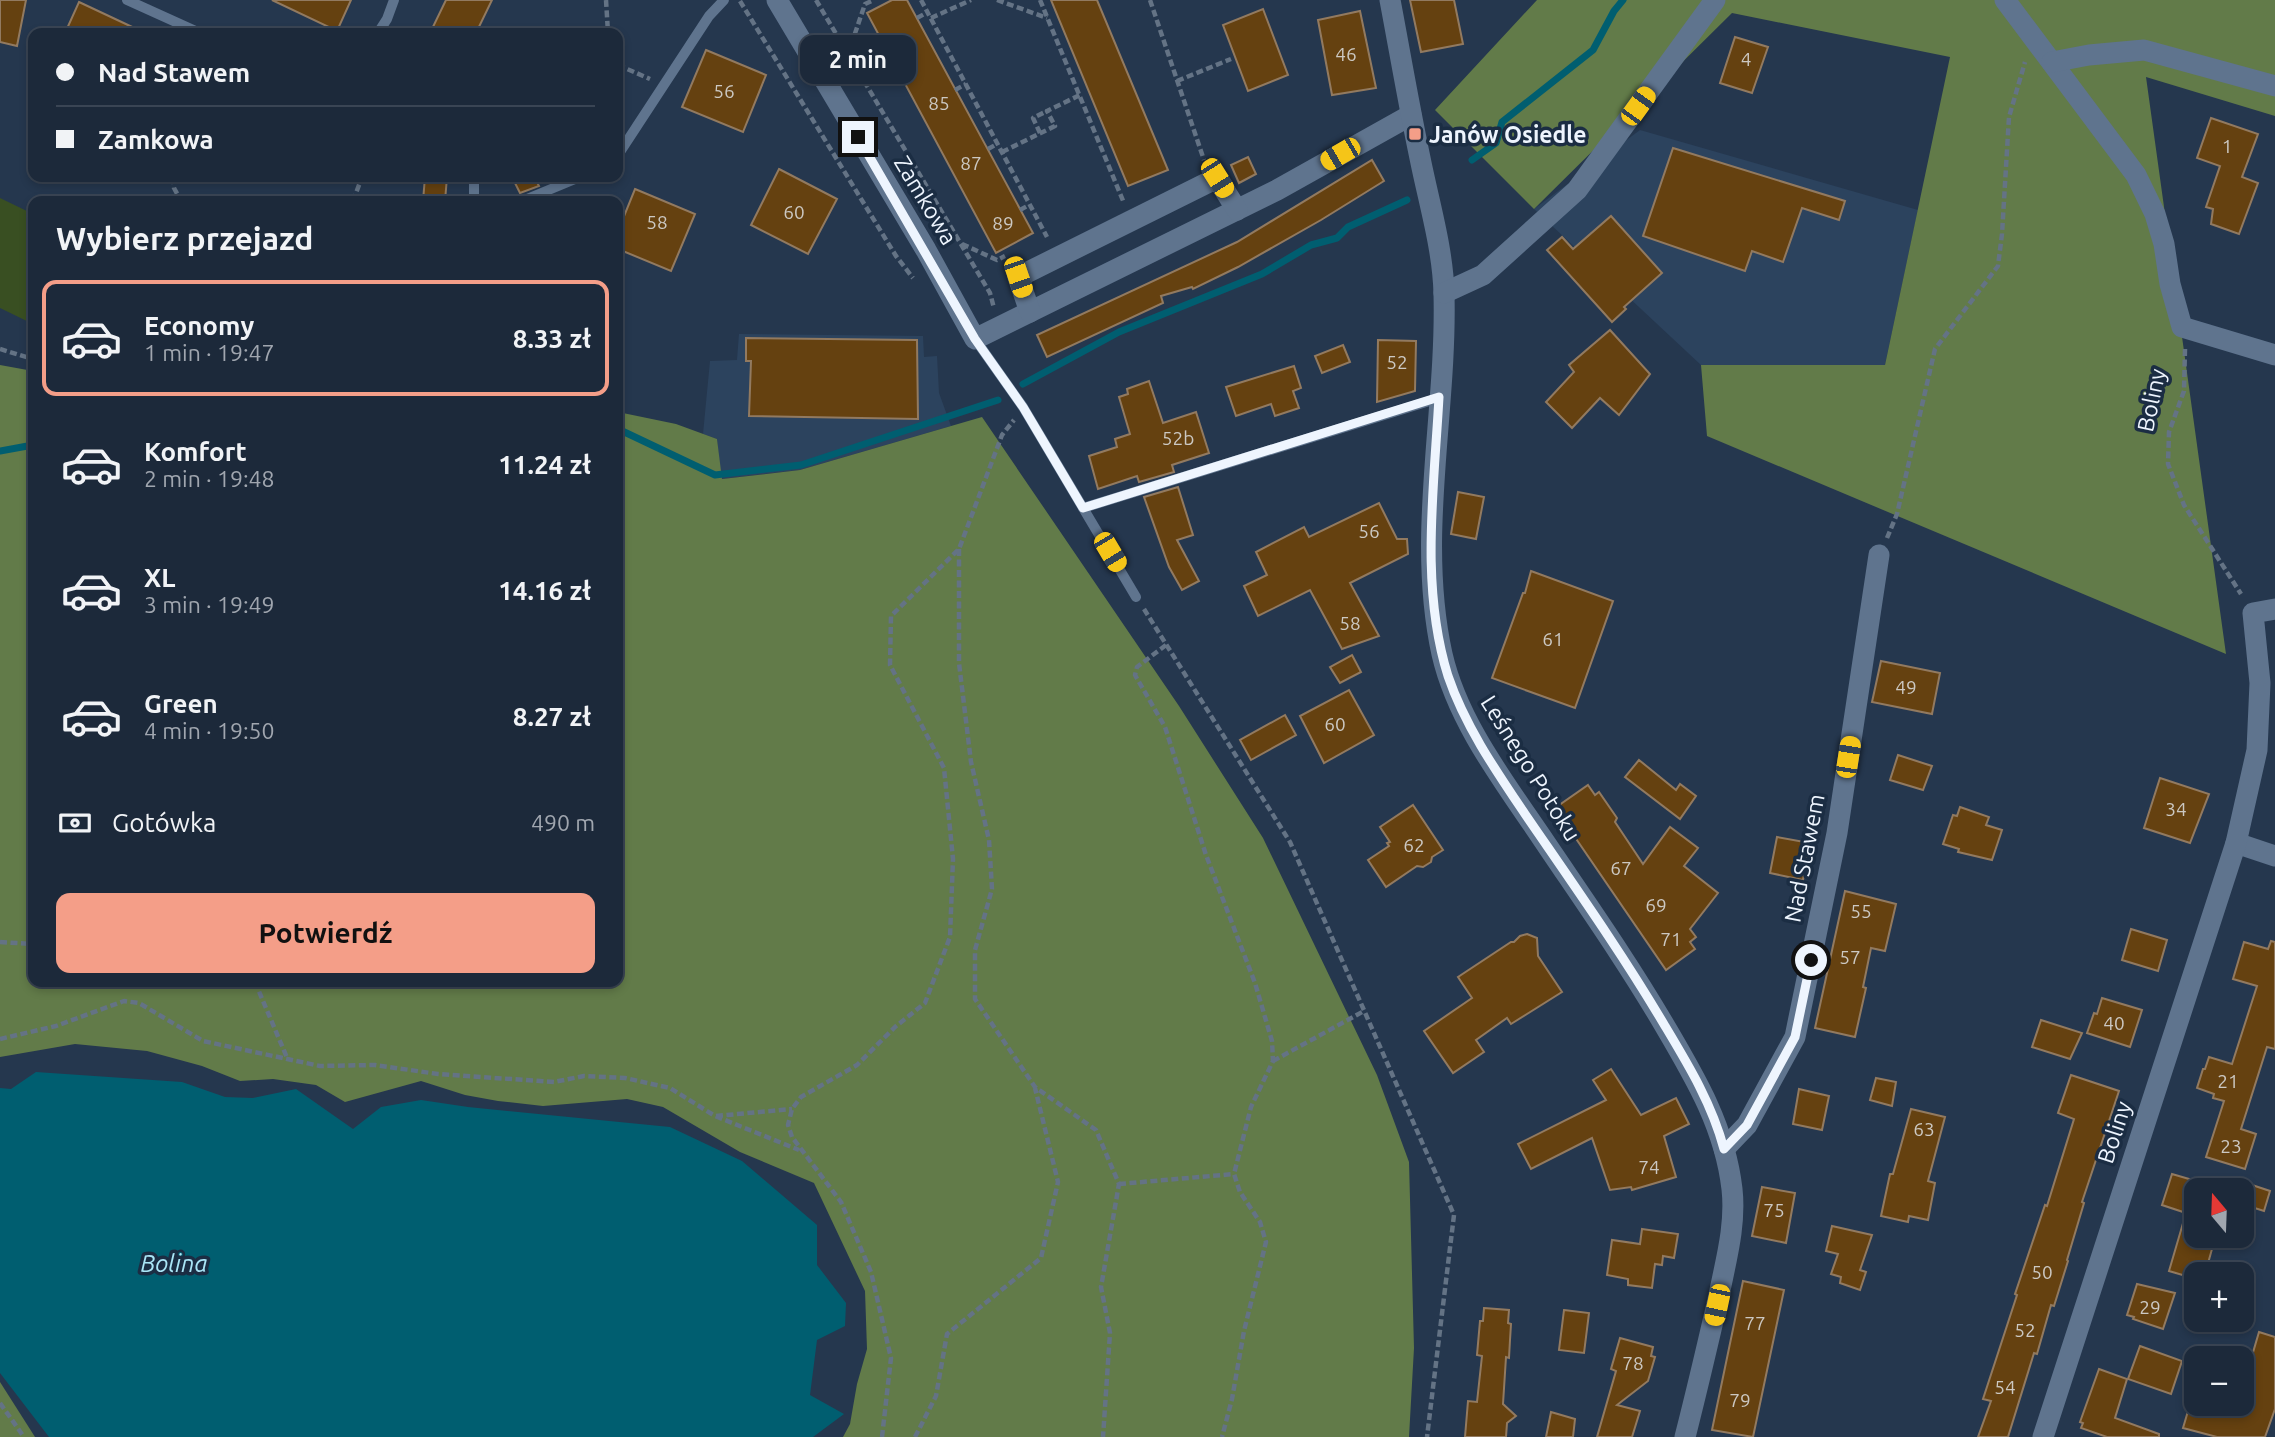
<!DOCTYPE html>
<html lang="pl">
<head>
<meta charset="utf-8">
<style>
  body { margin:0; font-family:Ubuntu,sans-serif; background:#293545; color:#f1f3f6; height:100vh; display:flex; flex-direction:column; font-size:26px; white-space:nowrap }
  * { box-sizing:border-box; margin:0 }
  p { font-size:23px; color:#a0a6af }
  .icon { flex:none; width:38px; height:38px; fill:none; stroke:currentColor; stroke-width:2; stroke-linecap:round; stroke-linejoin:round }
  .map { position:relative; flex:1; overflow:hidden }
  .panel { position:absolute; left:28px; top:196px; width:595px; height:791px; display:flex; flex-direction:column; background:#1c293a; border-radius:14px; box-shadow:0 4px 10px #0003,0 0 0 2px #3a4554 }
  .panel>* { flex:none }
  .hud { position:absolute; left:28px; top:28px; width:595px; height:154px; border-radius:14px; box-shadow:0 4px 10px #0003,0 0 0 2px #3a4554; display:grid; align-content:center; height:154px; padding:0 28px; background:#1c293a }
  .needle { width:46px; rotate:341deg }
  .fabs { position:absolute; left:2184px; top:1178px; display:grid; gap:14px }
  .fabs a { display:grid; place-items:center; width:70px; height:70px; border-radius:14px; background:#1c293a; box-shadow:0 4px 10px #0003,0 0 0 2px #3a4554; font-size:35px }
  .end { position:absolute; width:32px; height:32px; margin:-16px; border:9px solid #eef5fe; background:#111; box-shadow:0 0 0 4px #111 }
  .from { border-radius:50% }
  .bubble { position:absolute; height:49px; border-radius:14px; background:#1c293a; box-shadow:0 4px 10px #0003,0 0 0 2px #3a4554; font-size:23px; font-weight:600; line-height:49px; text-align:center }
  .car { position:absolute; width:21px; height:42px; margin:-21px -10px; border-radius:9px; box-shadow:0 0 5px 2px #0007; background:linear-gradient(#f5c518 24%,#345 0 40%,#f5c518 0 76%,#345 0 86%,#f5c518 0) }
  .hud b { display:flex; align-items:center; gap:24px; height:66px; font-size:26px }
  .hud b+b { border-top:2px solid #3a4554 }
  .hud i { width:18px; height:18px; background:#f1f3f6 }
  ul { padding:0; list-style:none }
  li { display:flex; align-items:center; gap:21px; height:116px; margin:0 14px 10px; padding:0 14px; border:4px solid transparent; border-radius:14px }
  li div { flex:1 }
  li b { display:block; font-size:26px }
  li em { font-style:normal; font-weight:600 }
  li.current { border-color:#f49e88 }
  li>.icon { width:63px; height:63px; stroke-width:1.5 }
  h2 { padding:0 28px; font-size:32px; line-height:84px }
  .pay { display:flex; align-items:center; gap:18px; height:77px; padding:0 28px; font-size:26px }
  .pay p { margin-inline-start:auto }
  .action { display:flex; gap:14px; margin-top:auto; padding:14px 28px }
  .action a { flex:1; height:80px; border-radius:14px; background:#f49e88; color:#111; font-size:28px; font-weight:600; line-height:80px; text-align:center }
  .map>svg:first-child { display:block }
  .built { fill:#2c435e }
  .green { fill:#394f22 }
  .forest { fill:#627b49 }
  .water { fill:#005e70 }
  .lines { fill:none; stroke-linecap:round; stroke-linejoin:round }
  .stream { stroke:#005e70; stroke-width:7 }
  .building { fill:#654110; stroke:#927a60; stroke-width:2 }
  .path { stroke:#647385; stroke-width:4.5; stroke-dasharray:7 3.5; stroke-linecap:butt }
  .service { stroke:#5f748e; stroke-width:10 }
  .minor { stroke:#5f748e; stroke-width:21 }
  .route { stroke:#eef5fe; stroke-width:9 }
  .poi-dot { fill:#f49e88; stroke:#1b2d43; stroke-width:2.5 }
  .labels { text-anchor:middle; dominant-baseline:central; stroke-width:7; stroke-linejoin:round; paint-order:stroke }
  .number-label { font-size:19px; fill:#ccc8c2 }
  .poi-label { font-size:23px; font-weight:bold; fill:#eef5fe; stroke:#1b2d43; text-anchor:start }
  .street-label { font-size:23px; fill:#eef5fe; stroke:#1b2d43 }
  .water-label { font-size:24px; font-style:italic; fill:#aae6f7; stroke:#1b2d43 }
</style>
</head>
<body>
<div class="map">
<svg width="2275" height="1437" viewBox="0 0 2275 1437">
  <rect width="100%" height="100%" fill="#25374e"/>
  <g class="built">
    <path d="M1640,130L1918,210L1885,365H1701L1534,209Z"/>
    <path d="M739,334L923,336L924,357L937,356L939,393L951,426L800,470L721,479L717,439L703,434L710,361L737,360Z"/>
  </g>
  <path class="green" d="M0,198L33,214V324L0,308Z"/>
  <g class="forest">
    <path d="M1537,0H2275V116L2146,77L2226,654L1707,436L1701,365H1885L1950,57L1732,13L1534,209L1435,110Z"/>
    <path d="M0,365L33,371V982H618V412L676,424L717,439L722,479L800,470L982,417L1179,706L1263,838L1377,1075L1409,1162L1414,1348L1409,1437H843L850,1424L857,1384L867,1349L865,1291L814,1183L740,1152L663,1107L627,1099L543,1106L498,1101L465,1095L421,1081L345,1102L316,1085L273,1079L240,1081L202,1066L147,1051L75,1044L0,1057Z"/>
    <path d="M0,1382L35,1437H0Z"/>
  </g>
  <path class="water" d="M36,1072L182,1082L225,1097L253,1098L296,1089L353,1129L381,1107L421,1100L468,1107L670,1127L742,1161L817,1225V1265L846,1303L845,1326L817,1340L810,1395L844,1414L813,1437H49L0,1373V1088L11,1089Z"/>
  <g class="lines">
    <g class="stream">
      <path d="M1472,160L1496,143L1502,122L1593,50L1614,11L1623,0"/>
      <path d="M1023,384L1119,332L1262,274L1311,245L1337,238L1348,227L1407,200"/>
      <path d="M618,429L715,475L801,465L998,400"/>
      <path d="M0,451L33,445"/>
    </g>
  </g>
  <g class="building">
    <path d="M0,0H26L17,46L0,42Z"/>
    <path d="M272,0H351L337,31Z"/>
    <path d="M446,0H492L476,33H430Z"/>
    <path d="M892,0H907L1033,233L996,253L867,13Z"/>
    <path d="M1051,0H1097L1168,170L1128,186Z"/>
    <path d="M1410,0H1454L1463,44L1421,52Z"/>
    <path d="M79,2L145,33H65Z"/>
    <path d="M1263,9L1288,75L1248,91L1223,25Z"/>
    <path d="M1360,11L1376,88L1332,95L1318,20Z"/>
    <path d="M1735,37L1768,47L1752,93L1720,83Z"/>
    <path d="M706,50L766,75L743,132L682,107Z"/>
    <path d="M2211,118L2258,134L2242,177L2258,183L2239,234L2211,224L2213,209L2206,207L2220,166L2197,158Z"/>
    <path d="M1673,148L1845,201L1839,220L1802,208L1783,262L1752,251L1745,271L1643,236Z"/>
    <path d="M1248,157L1256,174L1239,183L1231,165Z"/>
    <path d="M1372,160L1384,181L1321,220L1238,267L1193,289L1192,287L1161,296L1163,303L1047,357L1037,335L1237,242Z"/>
    <path d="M779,169L837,199L808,254L751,225Z"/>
    <path d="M425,177H447L445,201H423Z"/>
    <path d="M512,177H534L539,186L520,193Z"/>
    <path d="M635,189L695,214L671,271L618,249V231Z"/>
    <path d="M1611,216L1662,273L1624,307L1626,309L1612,322L1547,250L1562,237L1573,249Z"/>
    <path d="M1610,330L1650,374L1619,415L1600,398L1572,428L1546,402L1574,372L1569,365Z"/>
    <path d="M746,338L917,340L918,419L749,416L751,361H746Z"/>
    <path d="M1378,340L1416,341L1415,391L1377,402Z"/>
    <path d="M1343,345L1350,362L1322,373L1315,356Z"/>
    <path d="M1294,366L1301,388L1293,391L1299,408L1275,416L1271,404L1236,416L1226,387Z"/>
    <path d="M1149,381L1163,423L1196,412L1209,453L1172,465L1174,472L1139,482L1137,476L1098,489L1089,456L1117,447L1115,439L1130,434L1119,397L1128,394L1127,389Z"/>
    <path d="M1178,487L1193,535L1177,540L1199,581L1182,590L1169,567L1144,497Z"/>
    <path d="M1458,492L1484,497L1476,539L1451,534Z"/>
    <path d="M1379,503L1397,539H1407L1408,554L1350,583L1379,636L1342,649L1310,590L1258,616L1244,586L1267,575L1256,552L1304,527L1309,537Z"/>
    <path d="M1531,571L1613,601L1575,708L1492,678L1523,593H1525Z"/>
    <path d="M1352,655L1361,672L1340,683L1330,667Z"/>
    <path d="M1881,661L1940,673L1932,714L1872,702Z"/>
    <path d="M1349,690L1374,735L1324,763L1300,716Z"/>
    <path d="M1285,715L1296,735L1251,760L1240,740Z"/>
    <path d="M1898,755L1932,766L1923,790L1890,780Z"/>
    <path d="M1639,760L1676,790L1680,784L1696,796L1680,819L1625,777Z"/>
    <path d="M2160,778L2209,794L2190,843L2144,828Z"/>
    <path d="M1588,785L1595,795L1599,792L1617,818L1615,822L1643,864L1670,827L1698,848L1684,866L1718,893L1690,929L1696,937L1690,942L1695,949L1666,970L1555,808Z"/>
    <path d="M1413,805L1443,850L1432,857L1431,862L1423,867L1417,866L1386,887L1368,860L1389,846L1387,843L1390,842L1380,827Z"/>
    <path d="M1960,807L1989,817L1986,825L2002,830L1992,860L1958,852L1959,849L1943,844L1953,815L1957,816Z"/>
    <path d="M1777,837L1810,843L1803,880L1770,873Z"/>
    <path d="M1845,891L1896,904L1885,951L1871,948L1863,987L1866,988L1855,1037L1815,1028Z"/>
    <path d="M2131,929L2167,940L2158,971L2122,960Z"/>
    <path d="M1527,934L1537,938L1538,956L1562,992L1511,1024L1507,1018L1476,1040L1484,1052L1453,1073L1424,1031L1472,998L1458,977L1511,942H1514L1520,936Z"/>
    <path d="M2271,941L2275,942V1049L2267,1047L2241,1129L2256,1134L2245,1169L2206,1157L2224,1101L2213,1098L2214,1094L2197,1088L2203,1069H2205L2209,1057L2232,1064L2257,986L2233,979L2244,942L2268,949Z"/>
    <path d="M2102,998L2142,1010L2130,1047L2087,1033L2094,1013L2097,1014Z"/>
    <path d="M2041,1020L2082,1033L2070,1059L2032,1047Z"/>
    <path d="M1611,1069L1641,1115L1676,1098L1689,1124L1664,1136L1676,1177L1632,1190L1631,1187L1610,1190L1592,1138L1531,1169L1518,1144L1606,1100L1593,1080Z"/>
    <path d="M2071,1075L2119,1091L2082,1202L2084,1203L2067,1260L2068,1261L2054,1306L2051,1305L2037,1354L2034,1353L2008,1437H1978L1991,1401L1983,1399L2017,1295L2015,1294L2045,1205L2047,1206L2074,1119L2058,1113Z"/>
    <path d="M1876,1078L1896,1082L1892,1106L1870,1100Z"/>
    <path d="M1799,1089L1829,1096L1822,1130L1793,1124Z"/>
    <path d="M1911,1109L1945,1117L1928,1181L1935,1183L1928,1220L1909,1216L1908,1222L1881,1216L1890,1174H1893Z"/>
    <path d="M2172,1174L2196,1181V1244L2212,1249L2205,1274H2196V1279L2169,1271L2186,1213L2162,1205Z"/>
    <path d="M2246,1183L2270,1191L2264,1211L2242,1204Z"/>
    <path d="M1762,1187L1795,1193L1786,1243L1752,1236Z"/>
    <path d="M1832,1226L1872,1235L1860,1270L1866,1272L1860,1290L1840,1283L1841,1277L1831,1274L1838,1254L1826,1251Z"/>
    <path d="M1642,1229L1678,1234L1674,1258L1663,1256L1662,1265L1655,1264L1652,1288L1628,1285V1279L1607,1275L1612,1240L1640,1244Z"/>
    <path d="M1743,1281L1784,1290L1753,1437L1712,1430Z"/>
    <path d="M2137,1284L2175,1293L2163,1329L2133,1319L2134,1317L2127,1315Z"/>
    <path d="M1484,1308L1509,1310L1508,1323L1511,1324L1510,1340L1509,1358L1506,1357L1503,1404L1516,1416L1507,1423L1506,1437H1465L1468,1401L1477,1402L1482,1356L1477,1355L1480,1321H1483Z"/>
    <path d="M1564,1310L1589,1313L1584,1353L1559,1350Z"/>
    <path d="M2259,1332L2275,1337V1409L2265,1437H2217L2183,1428L2191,1401L2233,1413L2236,1404H2242V1390Z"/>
    <path d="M1620,1338L1653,1347L1651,1356L1655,1357L1648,1381L1617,1405L1640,1411L1632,1437H1597L1616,1371L1611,1369Z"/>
    <path d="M2140,1346L2182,1361L2171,1394L2128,1379Z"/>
    <path d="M2099,1369L2127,1379L2115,1418L2159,1434V1437H2107L2081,1428L2083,1423L2080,1422Z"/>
    <path d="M1551,1412L1575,1419L1573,1437H1546Z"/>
  </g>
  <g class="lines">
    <g class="path">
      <path d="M606,0L608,33"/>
      <path d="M816,0L990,293L994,308"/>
      <path d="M921,0L1047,237"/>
      <path d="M997,0L1047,18"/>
      <path d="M1040,0L1124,203"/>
      <path d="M1150,0L1204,160"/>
      <path d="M740,1L896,256L913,278"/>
      <path d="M917,18L928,12"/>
      <path d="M931,18L971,0"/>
      <path d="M848,54L865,4L874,0"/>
      <path d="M618,65L650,79"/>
      <path d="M1177,81L1231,59"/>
      <path d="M955,90L966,84"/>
      <path d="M1040,133L1033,118L1047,111"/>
      <path d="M988,149L997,144"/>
      <path d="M1002,152L1055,126L1047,111L1080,95"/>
      <path d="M173,177L174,188L181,201"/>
      <path d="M353,201L362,177"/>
      <path d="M1020,210L1029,205"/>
      <path d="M962,244L997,260L1005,256"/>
      <path d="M0,349L33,359"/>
      <path d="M2185,349L2184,391L2169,432L2168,464L2184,505L2241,594"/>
      <path d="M1887,538L1897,514L1935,349L1998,266L2002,234L2009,117L2025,62"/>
      <path d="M959,549V663L971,762L989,840L992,889L975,950V999L1035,1087L1096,1130L1119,1184L1101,1287L1110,1333L1103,1437"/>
      <path d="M1144,609L1290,842L1454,1215L1427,1437"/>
      <path d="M1166,645L1137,667L1135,675L1165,727L1206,855L1255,983L1272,1041L1273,1061L1251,1107L1234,1174L1240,1192L1260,1222L1266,1242L1244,1331L1232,1399L1222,1437"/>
      <path d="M0,942L33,944"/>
      <path d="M255,982L288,1060"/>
      <path d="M0,1039L56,1026L124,1001L139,1003L203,1041L320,1066L375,1065L438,1074L554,1082L584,1076L625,1078L670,1088L715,1116L799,1150"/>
      <path d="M1273,1061L1364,1011"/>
      <path d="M716,1116L792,1109"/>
      <path d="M1119,1184L1234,1174"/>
      <path d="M0,1403L24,1437"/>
      <path d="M882,1437L891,1358L871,1272L841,1202L792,1137L788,1125L792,1109L801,1097L857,1065L895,1027L925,1003L950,937L953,859L944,768L890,665L891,616L959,549L1002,435L1014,420"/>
      <path d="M915,1437L936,1396L947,1334L1041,1258L1058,1182L1035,1088"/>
    </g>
    <g class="service">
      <path d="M127,0L200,33"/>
      <path d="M378,33L387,19L394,0"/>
      <path d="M618,155L709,16L724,0"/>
      <path d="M474,177V199L476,201"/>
      <path d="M522,201L580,177"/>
      <path d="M975,339L1023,407L1136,597"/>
      <path d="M1083,508L1439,398"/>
    </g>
    <g class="minor">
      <path d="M777,0L926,250L975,339L1277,190L1411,115"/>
      <path d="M1390,0C1400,53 1409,106 1420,158C1429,203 1443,249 1444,294C1447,414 1416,535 1442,654C1457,720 1502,779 1540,835C1583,899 1627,961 1666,1028C1696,1079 1725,1128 1732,1189C1736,1225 1726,1260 1719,1295C1708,1343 1697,1390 1685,1437"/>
      <path d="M2005,0L2136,175L2155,214L2164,244L2170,284L2182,327L2275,355"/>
      <path d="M2052,62L2089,55L2144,50L2275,86"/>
      <path d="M1444,293L1483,275L1577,190L1715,0"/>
      <path d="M1030,312L1018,277L1217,178L1237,210"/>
      <path d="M2236,843L2275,856"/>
      <path d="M1724,1149L1747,1125L1795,1037L1837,833L1879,555"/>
      <path d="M2043,1437L2236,843L2257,750L2260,683L2253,613L2275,609"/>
    </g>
  </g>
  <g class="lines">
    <path class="route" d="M858,137L975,339L1023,407L1083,508L1439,397C1434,489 1420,587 1448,676C1465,726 1496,771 1525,814C1573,884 1622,953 1665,1026C1689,1066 1712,1104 1724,1149L1747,1125L1795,1037L1811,960"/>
  </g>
  <rect class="poi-dot" x="1408" y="127" width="14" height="14" rx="3.5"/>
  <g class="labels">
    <g class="number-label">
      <text x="1346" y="54">46</text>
      <text x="1746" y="59">4</text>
      <text x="724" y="91">56</text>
      <text x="939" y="103">85</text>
      <text x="2227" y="146">1</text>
      <text x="971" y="163">87</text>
      <text x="794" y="212">60</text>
      <text x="657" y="222">58</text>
      <text x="1003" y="223">89</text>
      <text x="1397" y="362">52</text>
      <text x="1178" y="438">52b</text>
      <text x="1369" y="531">56</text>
      <text x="1350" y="623">58</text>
      <text x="1553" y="639">61</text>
      <text x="1906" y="687">49</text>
      <text x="1335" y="724">60</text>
      <text x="2176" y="809">34</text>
      <text x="1414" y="845">62</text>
      <text x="1621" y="868">67</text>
      <text x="1656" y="905">69</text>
      <text x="1861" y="911">55</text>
      <text x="1671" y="939">71</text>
      <text x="1850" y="957">57</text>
      <text x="2114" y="1023">40</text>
      <text x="2228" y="1081">21</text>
      <text x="1924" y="1129">63</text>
      <text x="2231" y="1146">23</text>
      <text x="1649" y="1167">74</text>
      <text x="1774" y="1210">75</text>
      <text x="2042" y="1272">50</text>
      <text x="2150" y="1307">29</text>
      <text x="1755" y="1323">77</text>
      <text x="2025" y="1330">52</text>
      <text x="1633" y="1363">78</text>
      <text x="2005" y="1387">54</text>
      <text x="1740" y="1400">79</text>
    </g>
    <g class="poi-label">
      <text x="1429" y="134">Janów Osiedle</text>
    </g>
    <g class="street-label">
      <text transform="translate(926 200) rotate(59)">Zamkowa</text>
      <text transform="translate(2151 400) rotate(-78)">Boliny</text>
      <text transform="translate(1531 768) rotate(58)">Leśnego Potoku</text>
      <text transform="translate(1804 858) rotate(-79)">Nad Stawem</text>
      <text transform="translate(2114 1132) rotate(-72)">Boliny</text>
    </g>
    <g class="water-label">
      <text x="174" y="1263">Bolina</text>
    </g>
  </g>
</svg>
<div class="fabs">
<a><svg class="needle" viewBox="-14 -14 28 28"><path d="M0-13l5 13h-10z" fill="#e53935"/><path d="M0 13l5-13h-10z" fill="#a0a6af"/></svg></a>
<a>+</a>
<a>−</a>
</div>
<i class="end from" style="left:1811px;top:960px"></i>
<i class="end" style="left:858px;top:137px"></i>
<div class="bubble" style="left:800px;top:35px;width:116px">2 min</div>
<i class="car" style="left:1638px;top:106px;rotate:36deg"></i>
<i class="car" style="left:1340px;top:154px;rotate:240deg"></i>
<i class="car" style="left:1217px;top:178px;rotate:148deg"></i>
<i class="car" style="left:1018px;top:277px;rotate:161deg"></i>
<i class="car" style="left:1110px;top:552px;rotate:149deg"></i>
<i class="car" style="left:1848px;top:757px;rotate:9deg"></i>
<i class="car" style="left:1717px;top:1305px;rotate:192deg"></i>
<div class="hud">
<b><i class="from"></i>Nad Stawem</b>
<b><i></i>Zamkowa</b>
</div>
<section class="panel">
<h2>Wybierz przejazd</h2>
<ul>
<li class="current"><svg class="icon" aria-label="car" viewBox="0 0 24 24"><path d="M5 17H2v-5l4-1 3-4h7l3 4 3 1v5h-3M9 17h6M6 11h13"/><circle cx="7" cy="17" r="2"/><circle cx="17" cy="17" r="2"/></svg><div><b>Economy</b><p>1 min · 19:47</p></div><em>8.33 zł</em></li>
<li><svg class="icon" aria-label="car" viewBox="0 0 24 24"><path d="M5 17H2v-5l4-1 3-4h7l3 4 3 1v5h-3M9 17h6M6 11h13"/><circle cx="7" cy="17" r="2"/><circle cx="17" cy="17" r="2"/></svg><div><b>Komfort</b><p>2 min · 19:48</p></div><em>11.24 zł</em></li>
<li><svg class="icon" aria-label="car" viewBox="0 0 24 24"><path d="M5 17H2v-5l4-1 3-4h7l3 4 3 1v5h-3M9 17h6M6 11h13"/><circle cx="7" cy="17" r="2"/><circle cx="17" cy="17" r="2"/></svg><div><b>XL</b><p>3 min · 19:49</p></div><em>14.16 zł</em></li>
<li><svg class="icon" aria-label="car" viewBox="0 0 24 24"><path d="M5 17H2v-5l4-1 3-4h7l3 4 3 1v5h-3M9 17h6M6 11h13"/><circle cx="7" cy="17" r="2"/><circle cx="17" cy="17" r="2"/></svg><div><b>Green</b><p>4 min · 19:50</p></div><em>8.27 zł</em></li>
</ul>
<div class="pay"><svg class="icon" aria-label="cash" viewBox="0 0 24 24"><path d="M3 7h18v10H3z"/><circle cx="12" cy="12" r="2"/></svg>Gotówka<p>490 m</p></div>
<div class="action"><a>Potwierdź</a></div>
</section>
</div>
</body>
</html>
